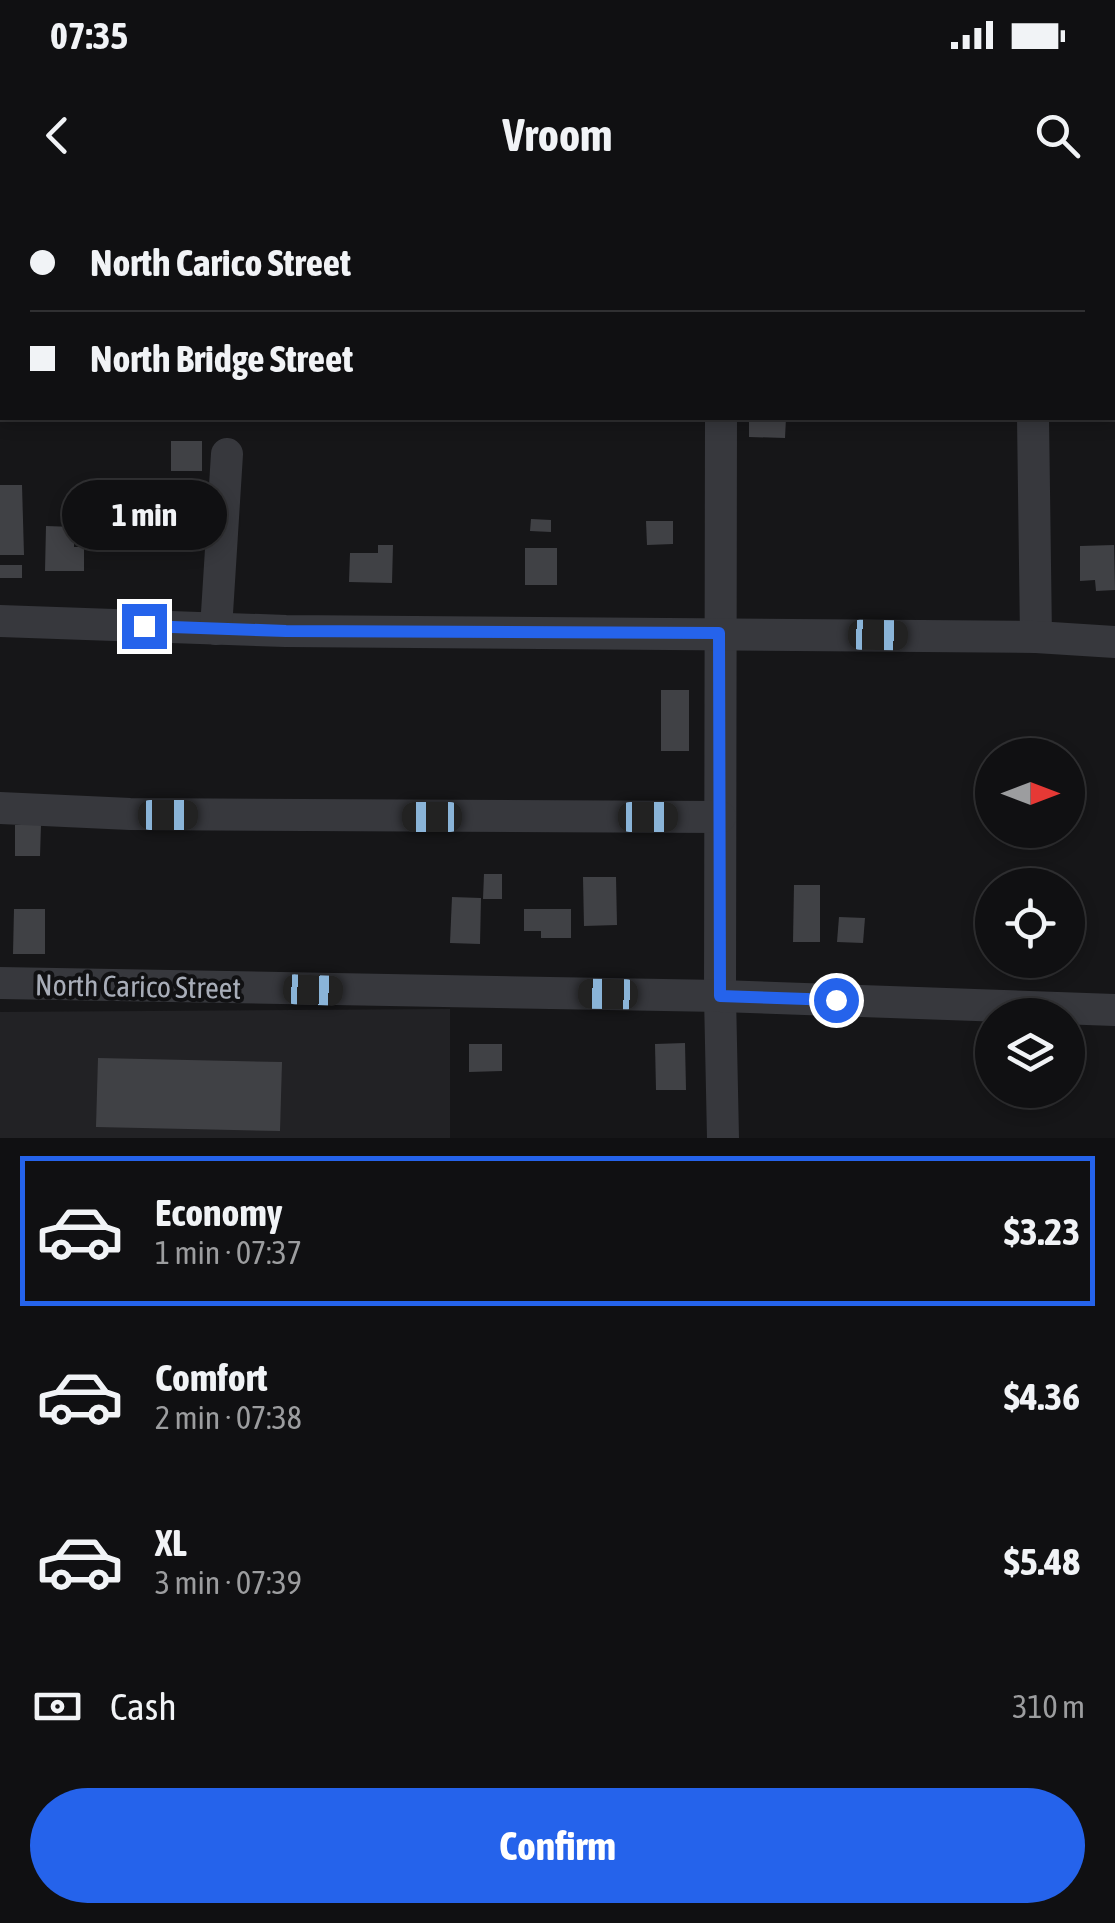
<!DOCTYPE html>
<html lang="en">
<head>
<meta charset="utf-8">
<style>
  body { margin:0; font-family:"Asap Condensed",sans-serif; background:#1e1e20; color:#f1f3f6; height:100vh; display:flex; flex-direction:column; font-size:38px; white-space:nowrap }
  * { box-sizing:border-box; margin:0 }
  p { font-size:32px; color:#9c9d9f }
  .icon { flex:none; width:55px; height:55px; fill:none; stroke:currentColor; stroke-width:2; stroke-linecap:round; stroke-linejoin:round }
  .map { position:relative; height:938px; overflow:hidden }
  .side { display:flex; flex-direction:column; background:#101012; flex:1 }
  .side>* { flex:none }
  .banner { position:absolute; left:0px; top:0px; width:1115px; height:220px; box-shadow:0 5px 15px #0003,0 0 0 2px #303032; display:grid; align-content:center; height:220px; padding:0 30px; background:#101012 }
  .needle { width:65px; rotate:90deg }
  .tools { position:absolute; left:975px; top:538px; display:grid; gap:20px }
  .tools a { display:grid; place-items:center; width:110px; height:110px; border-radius:50%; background:#101012; box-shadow:0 5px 15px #0003,0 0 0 2px #303032; font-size:50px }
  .end { position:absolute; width:45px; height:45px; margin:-22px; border:12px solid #2563eb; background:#fff; box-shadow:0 0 0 5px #fff }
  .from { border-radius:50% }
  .bubble { position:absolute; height:70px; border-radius:35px; background:#101012; box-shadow:0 5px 15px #0003,0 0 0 2px #303032; font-size:32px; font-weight:700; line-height:70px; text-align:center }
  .car { position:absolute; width:30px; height:60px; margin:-30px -15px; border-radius:12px; box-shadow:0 0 8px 2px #0007; background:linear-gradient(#222 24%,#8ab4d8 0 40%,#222 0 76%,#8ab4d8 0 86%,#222 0) }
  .banner b { display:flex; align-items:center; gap:35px; height:95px; font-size:38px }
  .banner b+b { border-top:2px solid #303032 }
  .banner i { width:25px; height:25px; background:#f1f3f6 }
  ul { padding:18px 0 0; list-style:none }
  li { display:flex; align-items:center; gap:30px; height:150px; margin:0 20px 15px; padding:0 10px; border:5px solid transparent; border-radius:0px }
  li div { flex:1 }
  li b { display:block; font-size:38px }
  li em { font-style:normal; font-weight:700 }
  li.selected { border-color:#2563eb }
  li>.icon { width:90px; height:90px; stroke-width:1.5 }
  .pay { display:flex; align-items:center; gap:25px; height:110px; padding:0 30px; font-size:38px }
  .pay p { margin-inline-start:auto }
  .button { display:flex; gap:20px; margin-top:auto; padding:20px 30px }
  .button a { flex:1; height:115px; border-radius:60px; background:#2563eb; color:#fff; font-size:40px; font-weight:700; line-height:115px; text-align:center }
  .status { display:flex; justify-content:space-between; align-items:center; height:70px; padding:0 50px; background:#101012; direction:ltr }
  .status svg { height:28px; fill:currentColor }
  header { display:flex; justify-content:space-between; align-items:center; height:130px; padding:0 30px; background:#101012; font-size:45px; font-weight:700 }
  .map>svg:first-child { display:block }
  .built { fill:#222225 }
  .building { fill:#404145 }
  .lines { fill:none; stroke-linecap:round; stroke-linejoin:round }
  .minor { stroke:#37383d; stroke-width:32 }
  .route { stroke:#2563eb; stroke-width:12 }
  .labels { text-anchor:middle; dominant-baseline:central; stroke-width:8; stroke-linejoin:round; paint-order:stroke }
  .street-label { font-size:30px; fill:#a8adb8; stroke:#111113 }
</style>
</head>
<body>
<div class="status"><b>07:35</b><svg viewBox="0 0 49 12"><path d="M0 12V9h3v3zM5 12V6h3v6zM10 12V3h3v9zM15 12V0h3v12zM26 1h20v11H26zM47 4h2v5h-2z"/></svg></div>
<header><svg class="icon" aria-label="back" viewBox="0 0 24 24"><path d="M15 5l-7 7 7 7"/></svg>Vroom<svg class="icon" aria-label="search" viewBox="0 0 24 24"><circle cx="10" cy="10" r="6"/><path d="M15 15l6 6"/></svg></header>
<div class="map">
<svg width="1115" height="938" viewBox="0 0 1115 938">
  <rect width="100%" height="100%" fill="#161618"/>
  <path class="built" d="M450,809V938H0V812Z"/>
  <g class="building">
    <path d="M749,218H786L785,238L749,237Z"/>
    <rect x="171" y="241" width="31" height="30"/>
    <path d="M0,285H22L24,355H0Z"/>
    <path d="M531,319L551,320V332L530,331Z"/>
    <path d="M646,321H673V344L647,345Z"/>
    <path d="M46,326L74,327V347H84V371H45Z"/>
    <path d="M378,345H393L392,383L349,382L350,353H378Z"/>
    <path d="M1114,345L1115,390L1096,391L1095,380L1080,381V346Z"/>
    <rect x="525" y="348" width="32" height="37"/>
    <rect x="0" y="365" width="22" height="13"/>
    <rect x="661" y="490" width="28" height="61"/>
    <path d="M15,625H41L40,656H15Z"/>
    <path d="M484,674H502V699H483Z"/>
    <path d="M583,677H616L617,725L584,726Z"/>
    <path d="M794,685H820V742H793Z"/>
    <path d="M452,697L481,698L480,744L450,743Z"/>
    <path d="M14,709H45V754H13Z"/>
    <path d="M524,709H571V738H541V731H524Z"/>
    <path d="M839,717L865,718L863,743L837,742Z"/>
    <path d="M685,843L686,890H656L655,844Z"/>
    <path d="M469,844H502V871L469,872Z"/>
    <path d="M98,858L282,862L280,931L96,927Z"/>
  </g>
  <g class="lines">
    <g class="minor">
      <path d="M704,0V2"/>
      <path d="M1060,0V2"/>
      <path d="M1112,24H1115"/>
      <path d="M0,42H2"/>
      <path d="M721,218L720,796L723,938"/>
      <path d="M1033,218L1036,437"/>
      <path d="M0,421L286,431L1036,437L1115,442"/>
      <path d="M216,429L227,254"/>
      <path d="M0,608L130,614L720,617"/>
      <path d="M0,783L720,796L1115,810"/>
    </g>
  </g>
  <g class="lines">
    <path class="route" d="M144,426L286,431L719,433L720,796L836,800"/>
  </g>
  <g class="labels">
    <g class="street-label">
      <text transform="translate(138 786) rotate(1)">North Carico Street</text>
    </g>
  </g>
</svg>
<div class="tools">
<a><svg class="needle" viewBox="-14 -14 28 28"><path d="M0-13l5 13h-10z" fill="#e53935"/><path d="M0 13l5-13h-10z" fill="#9c9d9f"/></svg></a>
<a><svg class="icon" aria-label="locate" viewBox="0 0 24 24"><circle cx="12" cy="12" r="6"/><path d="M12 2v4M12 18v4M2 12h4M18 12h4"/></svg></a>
<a><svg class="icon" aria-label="layers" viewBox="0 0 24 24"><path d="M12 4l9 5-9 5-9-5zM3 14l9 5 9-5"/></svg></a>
</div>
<i class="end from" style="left:836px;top:800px"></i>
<i class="end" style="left:144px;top:426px"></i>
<div class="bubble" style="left:62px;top:280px;width:165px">1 min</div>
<i class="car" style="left:878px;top:435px;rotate:91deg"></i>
<i class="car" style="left:168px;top:615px;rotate:90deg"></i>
<i class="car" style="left:432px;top:617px;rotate:270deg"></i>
<i class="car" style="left:648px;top:617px;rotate:90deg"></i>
<i class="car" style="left:313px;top:790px;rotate:92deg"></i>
<i class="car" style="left:608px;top:794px;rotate:271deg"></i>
<div class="banner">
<b><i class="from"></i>North Carico Street</b>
<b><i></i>North Bridge Street</b>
</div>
</div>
<section class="side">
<ul>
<li class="selected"><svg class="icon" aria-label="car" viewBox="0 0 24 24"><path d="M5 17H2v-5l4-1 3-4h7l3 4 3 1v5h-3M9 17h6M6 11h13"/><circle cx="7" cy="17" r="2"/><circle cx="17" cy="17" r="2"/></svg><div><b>Economy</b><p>1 min · 07:37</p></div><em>$3.23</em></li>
<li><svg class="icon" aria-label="car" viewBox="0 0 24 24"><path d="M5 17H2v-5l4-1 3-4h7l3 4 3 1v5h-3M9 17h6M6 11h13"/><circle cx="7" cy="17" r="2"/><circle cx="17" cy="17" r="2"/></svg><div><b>Comfort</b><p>2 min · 07:38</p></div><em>$4.36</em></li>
<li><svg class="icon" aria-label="car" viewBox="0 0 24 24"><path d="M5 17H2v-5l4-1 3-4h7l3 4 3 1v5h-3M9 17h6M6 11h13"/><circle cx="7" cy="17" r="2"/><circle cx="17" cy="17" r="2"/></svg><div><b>XL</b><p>3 min · 07:39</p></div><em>$5.48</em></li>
</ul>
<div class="pay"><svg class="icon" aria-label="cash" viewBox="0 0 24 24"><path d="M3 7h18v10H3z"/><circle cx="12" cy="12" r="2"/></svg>Cash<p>310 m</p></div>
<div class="button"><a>Confirm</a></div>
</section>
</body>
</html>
